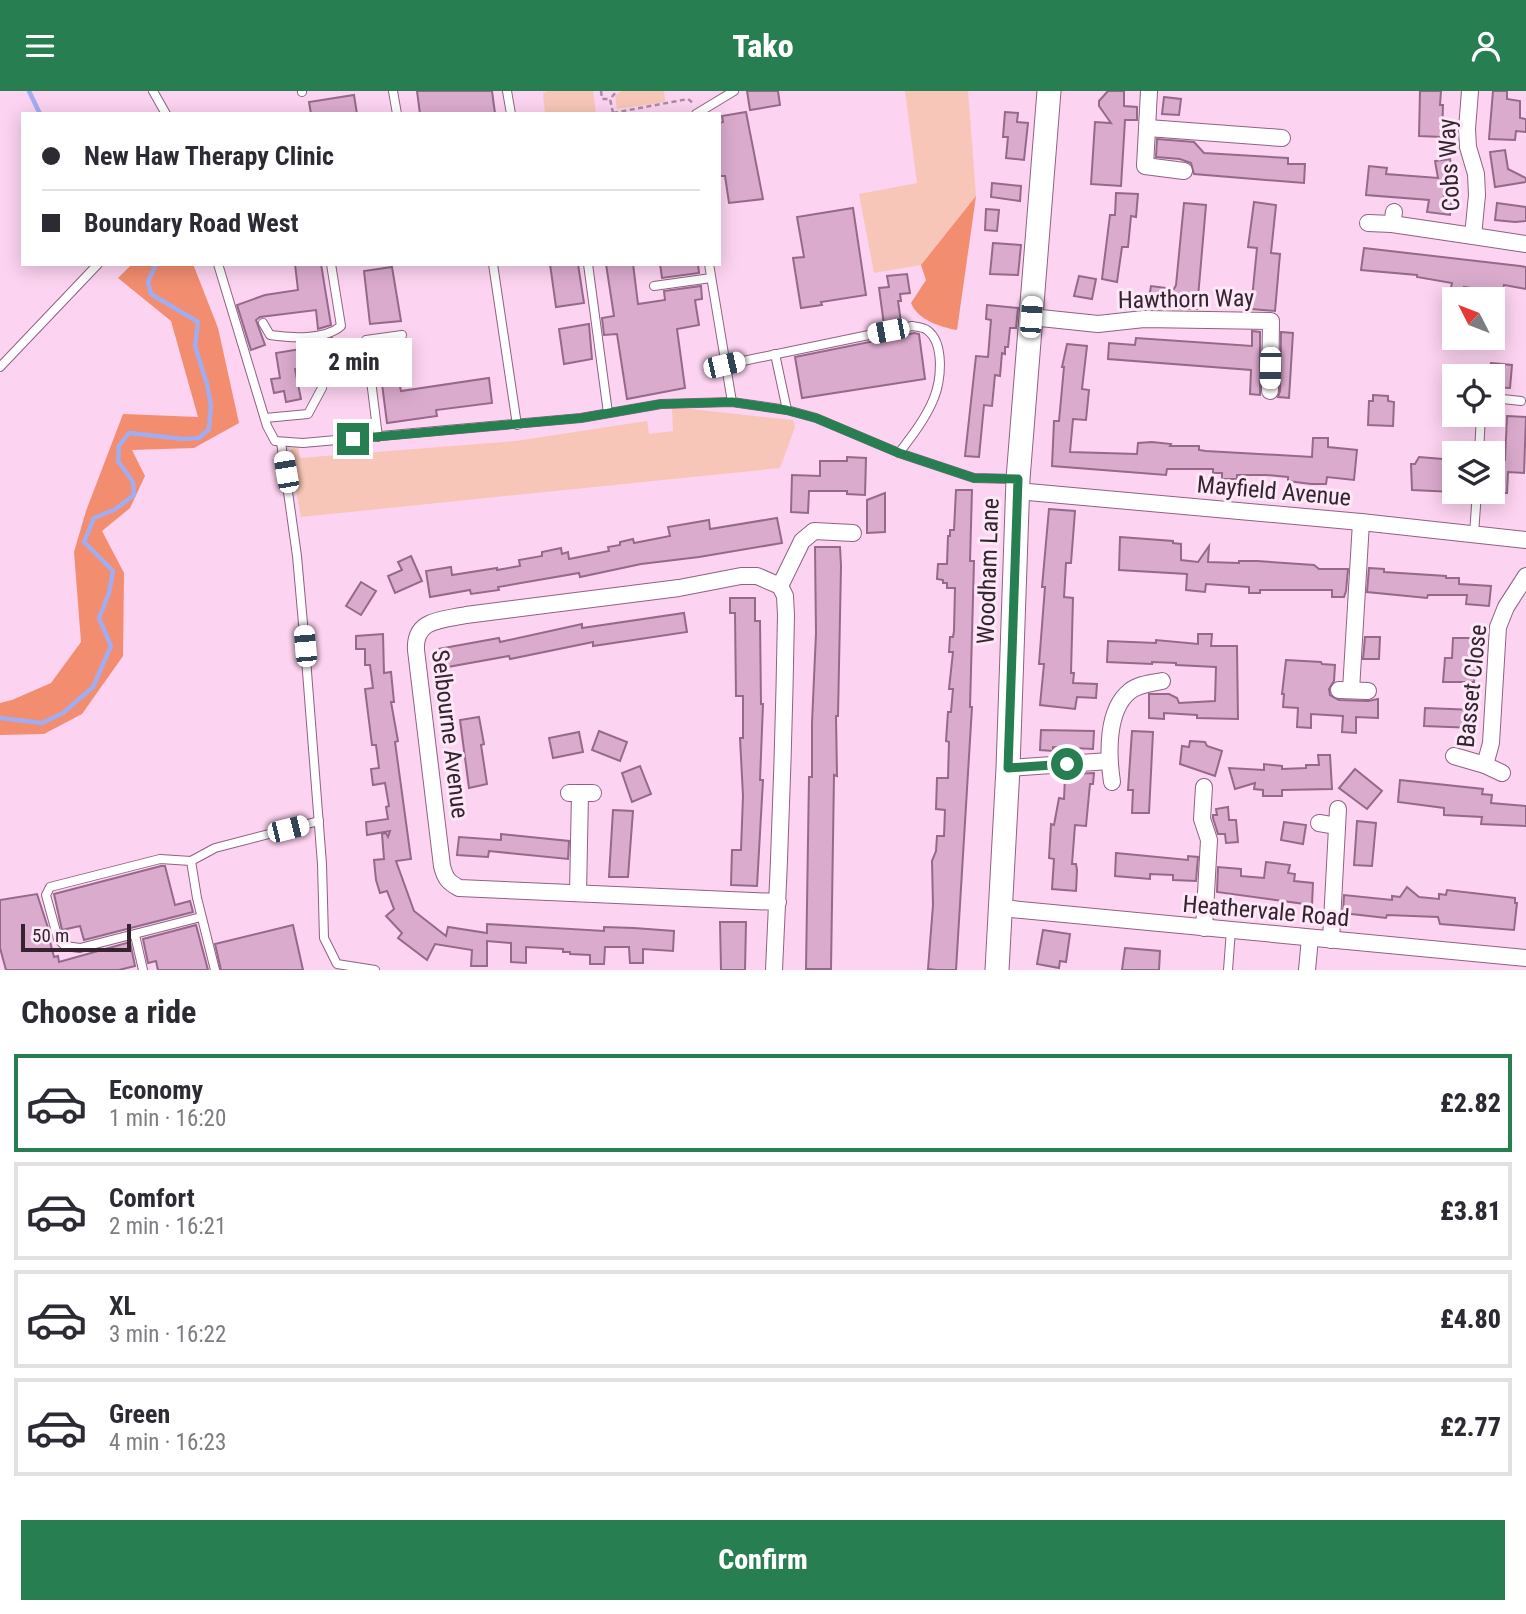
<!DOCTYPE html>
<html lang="en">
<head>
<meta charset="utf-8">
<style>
  body { margin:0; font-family:"Roboto Condensed",sans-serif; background:#f2f2f3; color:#2b2b33; height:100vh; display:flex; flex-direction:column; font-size:26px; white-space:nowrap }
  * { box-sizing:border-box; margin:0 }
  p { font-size:23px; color:#7c7c81 }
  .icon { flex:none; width:38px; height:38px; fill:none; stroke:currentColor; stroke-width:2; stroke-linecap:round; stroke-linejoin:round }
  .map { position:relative; height:879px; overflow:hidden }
  .panel { display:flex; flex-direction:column; background:#fff; flex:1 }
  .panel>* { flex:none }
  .top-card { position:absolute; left:21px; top:21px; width:700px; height:154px; border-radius:0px; box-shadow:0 4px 18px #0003; display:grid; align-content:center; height:154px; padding:0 21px; background:#fff }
  .needle { width:46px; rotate:312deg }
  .fabs { position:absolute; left:1442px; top:196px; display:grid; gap:14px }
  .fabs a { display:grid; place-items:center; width:63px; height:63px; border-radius:0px; background:#fff; box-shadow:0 4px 18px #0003; font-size:35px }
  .scale { position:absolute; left:21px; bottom:18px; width:110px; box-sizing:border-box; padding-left:7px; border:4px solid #352330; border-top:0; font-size:19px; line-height:24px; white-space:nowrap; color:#352330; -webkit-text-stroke:5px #fce8f6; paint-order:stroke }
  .end { position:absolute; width:32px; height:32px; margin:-16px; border:9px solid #277e51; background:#fff; box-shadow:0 0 0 4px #fff }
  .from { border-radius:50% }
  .bubble { position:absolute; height:49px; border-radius:0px; background:#fff; box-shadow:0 4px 18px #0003; font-size:23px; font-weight:800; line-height:49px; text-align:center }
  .car { position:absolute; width:21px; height:42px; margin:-21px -10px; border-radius:9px; box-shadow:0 0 5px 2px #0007; background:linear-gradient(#fff 24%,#345 0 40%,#fff 0 76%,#345 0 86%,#fff 0) }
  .top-card b { display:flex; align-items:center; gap:24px; height:66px; font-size:26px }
  .top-card b+b { border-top:2px solid #e1e1e2 }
  .top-card i { width:18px; height:18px; background:#2b2b33 }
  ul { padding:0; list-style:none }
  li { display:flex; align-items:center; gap:21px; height:98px; margin:0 14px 10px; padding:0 7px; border:4px solid #e1e1e2; border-radius:0px }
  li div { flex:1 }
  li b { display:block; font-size:26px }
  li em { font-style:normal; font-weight:800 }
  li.active { border-color:#277e51 }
  li>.icon { width:63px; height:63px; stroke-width:1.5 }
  h2 { padding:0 21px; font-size:32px; line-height:84px }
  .primary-button { display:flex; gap:14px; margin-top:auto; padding:14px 21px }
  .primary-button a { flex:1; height:80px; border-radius:0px; background:#277e51; color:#fff; font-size:28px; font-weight:800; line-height:80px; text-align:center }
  header { display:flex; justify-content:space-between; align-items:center; height:91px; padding:0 21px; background:#277e51; color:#fff; font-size:32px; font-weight:800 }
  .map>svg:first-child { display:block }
  .green { fill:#f7c6b8 }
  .forest { fill:#f28d6f }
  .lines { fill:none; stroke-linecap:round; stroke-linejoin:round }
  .stream { stroke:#a2adf1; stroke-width:4.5 }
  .building { fill:#dbabce; stroke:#956989; stroke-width:2 }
  .service-casing { stroke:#8e6282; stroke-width:10 }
  .minor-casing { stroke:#8e6282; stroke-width:18 }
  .secondary-casing { stroke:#8e6282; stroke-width:25 }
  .path { stroke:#ab8ba2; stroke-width:2.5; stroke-dasharray:5 3.5; stroke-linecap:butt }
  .service { stroke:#fff; stroke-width:8 }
  .minor { stroke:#fff; stroke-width:16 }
  .secondary { stroke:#fff; stroke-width:23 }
  .route { stroke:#277e51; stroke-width:9 }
  .labels { text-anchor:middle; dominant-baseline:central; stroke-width:6; stroke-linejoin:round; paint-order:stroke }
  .street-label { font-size:24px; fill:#352330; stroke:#fce8f6 }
</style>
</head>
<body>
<header><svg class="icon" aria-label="menu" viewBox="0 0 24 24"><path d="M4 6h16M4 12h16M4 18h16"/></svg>Tako<svg class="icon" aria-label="person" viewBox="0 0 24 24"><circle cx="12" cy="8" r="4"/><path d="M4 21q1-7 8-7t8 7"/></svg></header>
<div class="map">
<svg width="1526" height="879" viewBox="0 0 1526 879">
  <rect width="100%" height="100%" fill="#fcd3f0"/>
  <g class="green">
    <path d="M548,0H593L596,22L545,23L543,2Z"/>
    <path d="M621,0H664L665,11L617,18L615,5Z"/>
    <path d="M905,0H968L976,105L921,174L874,182L859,103L917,92Z"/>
    <path d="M672,316L793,329L795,336L780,377L301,426L289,362L292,357L298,355L300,367L516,350L647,330L649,343L673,340Z"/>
  </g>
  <g class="forest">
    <path d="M976,105L957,239C940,236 918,229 911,212L926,189L921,174Z"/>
    <path d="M132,173H193L218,237L239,332L194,357L132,359L145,385L130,417L102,440L124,482L123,565L82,623L44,643L0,644V612L12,609L51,592L81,551L74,461L86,420L123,323L198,326L171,230L118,187Z"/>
  </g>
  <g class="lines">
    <g class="stream">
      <path d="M29,0L40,23"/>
      <path d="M0,627L42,632L63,622L93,596L111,555L99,527L109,502L113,480L84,451L94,427L114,419L134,404L133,391L118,370L119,355L129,342L184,348L199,347L209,338L211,314L207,293L195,255L198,231L151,203L148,191L156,173"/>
    </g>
  </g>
  <g class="building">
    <path d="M417,0H492L495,22L420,23Z"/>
    <path d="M747,0H778L780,14L750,19Z"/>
    <path d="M1108,0H1124V15L1137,16V29H1125L1121,95L1091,93L1095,31L1111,32L1099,15V10Z"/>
    <path d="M1420,0H1441L1440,14H1443L1442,46L1419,45Z"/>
    <path d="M1493,0H1507V8L1520,10V27L1526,28V41L1516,40L1515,49L1489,48Z"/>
    <path d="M354,4L357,23H311L309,11Z"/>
    <path d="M1164,6L1181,8L1179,24L1162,23Z"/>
    <path d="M746,21L763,108L729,112L725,85H719V32L723,31L722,25Z"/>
    <path d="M1005,21L1018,22L1017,31L1028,32L1024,69L1006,67L1008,46H1003Z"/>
    <path d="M1157,48L1194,51L1204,62L1288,67V73H1305L1304,92L1194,83L1191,72L1180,68L1156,66Z"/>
    <path d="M1505,59L1508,78L1526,87V91L1495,96L1490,61Z"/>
    <path d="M1450,68L1454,91L1452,103L1443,105L1452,106L1450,124L1427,121L1429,109L1366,104L1369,75L1387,77L1386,83L1438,87L1435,70Z"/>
    <path d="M992,92L1021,95L1020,110L991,106Z"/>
    <path d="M1116,102L1138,103L1136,126L1131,125L1128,156H1122L1117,191L1102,188L1110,124H1115Z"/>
    <path d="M1254,111L1276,114L1271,162L1280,163L1275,220L1251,218L1257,157L1248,156Z"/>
    <path d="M1184,112L1206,114L1197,218L1172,217L1173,210L1149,207L1151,195L1174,198L1176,194Z"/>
    <path d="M1497,112L1526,116V130L1515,131L1495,129Z"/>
    <path d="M853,117L866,204L821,211L822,214L801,217L793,167L804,166L797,126Z"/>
    <path d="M986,118L999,119L997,140L985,139Z"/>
    <path d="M993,152L1021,154L1018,184L990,183Z"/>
    <path d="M1364,157L1520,175L1526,176V198L1504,194L1501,209L1489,207L1490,200L1464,196L1463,204L1450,202L1452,192L1417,186V184L1361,179Z"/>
    <path d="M295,173H321L331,234L318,238L316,219L260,226L256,229L265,254L251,259L237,214L265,204L298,199Z"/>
    <path d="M550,173H578L584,212L556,216Z"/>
    <path d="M606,173H633L638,213L665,209L664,200L701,195L702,208L695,209L699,234L677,238L685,297L627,308L617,243L604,244L602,227L614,225Z"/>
    <path d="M660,173H698L699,182L662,187Z"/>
    <path d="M392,176L401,230L370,233L364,180Z"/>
    <path d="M907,183L910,202L900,203L901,210H898L901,231L884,234L879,197L889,196L887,185Z"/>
    <path d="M1079,185L1096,188L1092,208L1074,205Z"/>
    <path d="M987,214L1018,217L1016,237H1010L1008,256H1005V263L1002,262L1000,285L995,284L992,315L984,314L979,366L965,365L976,265L988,266L991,229L986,228Z"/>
    <path d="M589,233L592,268L564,273L559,238Z"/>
    <path d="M1252,240L1260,241V304L1250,303L1251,279L1108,268L1109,252L1135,254L1136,247L1252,255Z"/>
    <path d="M1281,241L1293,242L1289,307L1278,306L1280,300Z"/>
    <path d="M914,242L919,243L925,288L802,307L795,266Z"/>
    <path d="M332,247L336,271L295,278L301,308L286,311L284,300L274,302L271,288L280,287L276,262L313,256L312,253Z"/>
    <path d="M1067,253L1087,255L1082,298L1089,299L1086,329L1073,328L1070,361L1137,363L1138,352L1152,351L1171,353L1170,355H1199V359L1206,360L1312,366L1313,347H1328V356L1357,359L1354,389L1327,386L1326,393H1311L1288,390V386L1266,384H1237V388H1222V382H1213V378H1167L1166,384L1052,375L1054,330H1059L1064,276H1062Z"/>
    <path d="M1491,272L1512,274L1510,297L1493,296V285H1490Z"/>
    <path d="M489,287L492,312L436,319L437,325L387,332L382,293L399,291L401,300Z"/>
    <path d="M1373,304L1388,305V310L1394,311L1393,335L1368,334L1369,310H1373Z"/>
    <path d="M1507,325L1526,326L1524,382L1508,381L1507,402H1493V369H1505Z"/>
    <path d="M847,366L866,367L865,404L847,403V400H809L808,422L791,421L792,384L820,385V370H847Z"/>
    <path d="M1419,366L1454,369V401L1412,399L1411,373H1415Z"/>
    <path d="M956,399H972L970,470H974L970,616H972L956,879H937L928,878L933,814L932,770L936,760L937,745H944L945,719L936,718L937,687H948L949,651L946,650L948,621H951L953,598H949L953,561H949L950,546H953L954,540L955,497H947V492H943V489L937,488L938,473H947L948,445H950V439H954Z"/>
    <path d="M885,402V441L867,442V409Z"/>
    <path d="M1049,418L1075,420L1071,472H1066L1064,506L1073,507L1071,582H1074L1073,592L1097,593L1096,607L1077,606L1075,618L1040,614L1044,573H1039L1045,496H1042Z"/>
    <path d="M777,427L782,452L699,466L641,473L580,486L579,482L498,496L499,499L471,503L470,499L430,506L426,480L451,476L452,484L497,477V479L520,475L519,469L542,465V461L561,457L562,463L568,461L569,468L609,460L608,456L620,454V451L633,448L634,452L670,445L668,436L709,429L710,438Z"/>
    <path d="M1120,446L1173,450V452L1181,453V469L1198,471L1209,455L1208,471L1239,472V470H1257L1314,474L1319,478H1348L1346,500L1344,506H1332V499H1260V502H1249V496L1206,493L1205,501L1186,499L1187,483L1119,479Z"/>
    <path d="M815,456H840L841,475L838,625H836L837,685L834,684L831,878H806L809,686H812V632L816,542Z"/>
    <path d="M411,465L422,490L395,502L388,485L402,479L398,471Z"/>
    <path d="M1369,477L1384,478V481L1446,485V487H1459V493L1491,495L1489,515L1466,513L1467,504H1428L1427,507L1367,501Z"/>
    <path d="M361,491L376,500L361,524L346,515Z"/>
    <path d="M730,507H755V530H760L761,613H763L760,689H763L757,795L731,794L732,759H741L743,705L740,647H743V605H736L735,522H730Z"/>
    <path d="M684,522L687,541L593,555V551L510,568L509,565L442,577L438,558L499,547L500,551L582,533V537Z"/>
    <path d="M383,543L384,582L391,581L394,611H391L398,650L395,651L411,768L396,770L414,820L446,845L448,836L487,842V833L604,840V836L634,837L674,840L673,860L643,858V872H630L629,856H605L604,873H590V864L570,863V861H563V858L526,856V872L511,871V852L487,850V875H471L472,859L435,853L427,869L398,847L402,842L386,825L394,818L387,800L380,802L376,789L374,769L384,768L382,743L386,742L388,746L390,740L367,744L366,731L388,728L386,716L389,715L385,692L373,694L371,678L379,677L376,654H372L365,598L373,597L370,574H365V558H356V545Z"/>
    <path d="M1198,543H1212L1211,555H1237L1238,628L1197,627V624L1164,622V628L1149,627V603H1169L1177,607L1179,612L1215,610L1216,576L1176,574V572L1152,571V573L1107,571L1108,550L1156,552V549L1198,553Z"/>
    <path d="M1365,546H1380L1379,568H1363Z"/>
    <path d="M1453,547H1476L1474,591H1443L1445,567H1452Z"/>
    <path d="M1286,569L1321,571L1322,573L1335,574L1334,590L1329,598L1330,604L1339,609L1368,610L1378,608V627L1356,626V642L1342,641L1343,625L1311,623V637L1297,636L1298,617L1283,616L1284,603H1282Z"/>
    <path d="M1425,617L1475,619V637L1424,635Z"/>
    <path d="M479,626L484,653L481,654L487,693L469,697L460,629Z"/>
    <path d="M1041,639L1094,640L1093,658L1053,656V660L1040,659Z"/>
    <path d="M599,640L627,651L620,670L592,659Z"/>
    <path d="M1132,640L1153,641L1149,722H1132L1133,699H1128Z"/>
    <path d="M579,641L583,661L553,667L549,647Z"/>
    <path d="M1190,650L1205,651L1207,655L1222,660L1215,685L1180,673L1182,655L1189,656Z"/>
    <path d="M1318,664H1330L1332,698L1282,699V705H1263V699L1254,698L1255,692L1235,698L1229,677L1264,679V673L1282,675V678L1306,677V674H1319Z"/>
    <path d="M640,675L651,703L632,711L622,682Z"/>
    <path d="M1355,678L1382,700L1367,718L1339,697Z"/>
    <path d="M1094,682L1093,693H1090L1086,735L1075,734L1072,773H1076L1077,779L1076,800L1052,798L1054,768L1049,767L1051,733L1054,734L1059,707L1064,708L1065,686L1068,683Z"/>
    <path d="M1400,689L1483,698L1482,703L1492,704L1491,712L1526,715V735L1481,733L1482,726L1444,724V717L1398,711Z"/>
    <path d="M1228,716L1229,729H1236L1238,751L1226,752L1225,743H1218L1213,727V724H1217L1216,718Z"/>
    <path d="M613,719L633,720L628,786H609Z"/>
    <path d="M1357,730L1376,732L1372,775L1354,774Z"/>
    <path d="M1284,731L1306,734L1303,753L1281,749Z"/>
    <path d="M501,743L569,750L568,768L489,760L488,766L457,764L459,746L501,749Z"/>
    <path d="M1116,762L1188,769V765L1198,766L1196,790L1173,789V784L1150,783V788L1115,785Z"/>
    <path d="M1266,771L1290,774L1288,782L1295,783L1294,790L1313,792L1312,814L1217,801L1218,776L1241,778V785L1264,787Z"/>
    <path d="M161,775H165L175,814L190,810L193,821L84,849L80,835L62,839L54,803Z"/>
    <path d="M1407,796L1419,806L1439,808V803L1446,804L1447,799L1515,807V812H1517L1514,839L1440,833L1438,826L1387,824L1386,827L1343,822L1344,804L1392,809V805L1400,806Z"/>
    <path d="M37,803L50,843H48L54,866L58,865L59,871L130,851L135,875L119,879H6L0,857V809Z"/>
    <path d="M720,831H746L745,879H721Z"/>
    <path d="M196,834L208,879H158L156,870L148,872L143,848Z"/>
    <path d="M293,834L303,879H221L215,853Z"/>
    <path d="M1043,839L1070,843L1066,871L1060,870L1059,877L1037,873Z"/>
    <path d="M1125,857L1160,860L1159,879H1122Z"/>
  </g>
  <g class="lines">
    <g class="service-casing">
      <g id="service">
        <path d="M153,0L166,23"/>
        <path d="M302,0V1"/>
        <path d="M393,0L397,23"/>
        <path d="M507,0L511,23"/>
        <path d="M696,23L734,0"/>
        <path d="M218,173L267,335L275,350L303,352L581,327L661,313L732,311L787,319L816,327L899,362L974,387L1015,388"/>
        <path d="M493,173L517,334"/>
        <path d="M588,173L608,322"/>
        <path d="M709,173L732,311"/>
        <path d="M654,195L711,187"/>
        <path d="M263,232L270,244C291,247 325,249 341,235L331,173"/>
        <path d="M775,263L787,319"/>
        <path d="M724,274L912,235C917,236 923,236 927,239C945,252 941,289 934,307C926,327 912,345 899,362"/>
        <path d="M0,276L98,173"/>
        <path d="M1493,307L1521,310"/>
        <path d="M265,327L308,323L322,297"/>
        <path d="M378,346L366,249L402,244"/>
        <path d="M281,351L297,465L305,555L322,773L324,847L337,873L375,879"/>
        <path d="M1479,362L1481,324"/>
        <path d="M1474,443L1477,401"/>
        <path d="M191,770L160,768L50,796L46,804L58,848L65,855L80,857L201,826"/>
        <path d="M135,844L143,879"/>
        <path d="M215,879L197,807L191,770L215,757L319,730"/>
        <path d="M1228,879L1231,839"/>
      </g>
    </g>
    <g class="minor-casing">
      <g id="minor">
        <path d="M1149,0L1145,75L1184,80"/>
        <path d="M1148,37L1282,47"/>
        <path d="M1394,121L1392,133L1473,145L1477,104L1476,83L1468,56L1467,38L1470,0"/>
        <path d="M1368,132L1392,133"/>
        <path d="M1473,145L1526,153"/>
        <path d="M1031,226L1098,233L1144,228L1271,230L1270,300"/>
        <path d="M1017,400L1361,431L1526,449"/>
        <path d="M780,495L802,450L814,440L853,442"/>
        <path d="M1339,599L1368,600"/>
        <path d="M1351,599L1361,431"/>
        <path d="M1454,665L1485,674L1502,682"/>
        <path d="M1485,674L1491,652L1498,536L1506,516L1526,485"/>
        <path d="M1008,677L1109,670"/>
        <path d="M1112,691C1108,664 1106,619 1130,600C1139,593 1152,592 1162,590"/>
        <path d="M1204,696L1202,728L1209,749L1204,837"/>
        <path d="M569,702H593"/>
        <path d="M1319,732L1337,735"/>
        <path d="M578,802L580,702"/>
        <path d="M1001,817L1526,867"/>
        <path d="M1331,849L1338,718"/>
        <path d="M774,879C780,761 784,642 786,524L785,505L780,495L757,485H741L679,497L466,524C442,529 414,528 416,559L442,775C445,787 448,791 459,797L778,811"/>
        <path d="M1307,879L1310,847"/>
      </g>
    </g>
    <g class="secondary-casing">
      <path id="secondary" d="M997,879L1008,677L1018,388L1049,0"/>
    </g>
    <g class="path">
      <path d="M601,0L602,8H610"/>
      <path d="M613,22L688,8L693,12"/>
      <path d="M613,22L610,8L617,0"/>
    </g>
    <use href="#service" class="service"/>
    <use href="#minor" class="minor"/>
    <use href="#secondary" class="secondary"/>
  </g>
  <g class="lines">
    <path class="route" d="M353,348L581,327L661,313L732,311L786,319L816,327L899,362L974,387L1018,388L1008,677L1067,673"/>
  </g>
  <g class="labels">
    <g class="street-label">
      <text transform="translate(1449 74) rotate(-93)">Cobs Way</text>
      <text transform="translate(1186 208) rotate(-1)">Hawthorn Way</text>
      <text transform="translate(1274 400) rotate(5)">Mayfield Avenue</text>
      <text transform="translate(988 480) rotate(-88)">Woodham Lane</text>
      <text transform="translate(1472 595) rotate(-84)">Basset Close</text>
      <text transform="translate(450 643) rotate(83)">Selbourne Avenue</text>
      <text transform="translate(1266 820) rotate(5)">Heathervale Road</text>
    </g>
  </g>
</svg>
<div class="fabs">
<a><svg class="needle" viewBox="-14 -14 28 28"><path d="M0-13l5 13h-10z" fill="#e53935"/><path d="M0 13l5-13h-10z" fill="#7c7c81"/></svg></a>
<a><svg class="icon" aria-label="locate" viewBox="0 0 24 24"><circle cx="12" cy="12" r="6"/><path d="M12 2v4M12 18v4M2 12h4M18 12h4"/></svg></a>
<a><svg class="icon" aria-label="layers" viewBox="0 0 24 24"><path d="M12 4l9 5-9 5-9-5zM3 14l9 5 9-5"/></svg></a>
</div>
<div class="scale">50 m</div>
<i class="end from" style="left:1067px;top:673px"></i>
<i class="end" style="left:353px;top:348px"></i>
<div class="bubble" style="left:296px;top:247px;width:116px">2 min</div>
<i class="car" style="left:1031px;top:226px;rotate:4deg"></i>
<i class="car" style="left:888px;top:240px;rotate:259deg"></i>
<i class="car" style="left:724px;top:274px;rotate:77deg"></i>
<i class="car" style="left:1270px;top:277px;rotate:181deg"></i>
<i class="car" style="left:286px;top:381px;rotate:350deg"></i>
<i class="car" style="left:305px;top:555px;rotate:355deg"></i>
<i class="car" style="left:288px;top:738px;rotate:76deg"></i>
<div class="top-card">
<b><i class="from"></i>New Haw Therapy Clinic</b>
<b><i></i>Boundary Road West</b>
</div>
</div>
<section class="panel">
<h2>Choose a ride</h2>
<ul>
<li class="active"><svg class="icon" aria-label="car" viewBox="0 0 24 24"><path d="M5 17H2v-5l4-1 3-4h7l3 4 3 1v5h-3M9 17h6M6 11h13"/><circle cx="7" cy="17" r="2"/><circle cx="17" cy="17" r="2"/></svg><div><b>Economy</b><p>1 min · 16:20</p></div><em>£2.82</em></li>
<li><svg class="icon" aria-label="car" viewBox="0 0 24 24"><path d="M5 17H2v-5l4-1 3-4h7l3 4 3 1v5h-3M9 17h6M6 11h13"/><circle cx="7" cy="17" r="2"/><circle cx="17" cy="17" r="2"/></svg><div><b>Comfort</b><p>2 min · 16:21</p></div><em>£3.81</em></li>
<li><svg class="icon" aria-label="car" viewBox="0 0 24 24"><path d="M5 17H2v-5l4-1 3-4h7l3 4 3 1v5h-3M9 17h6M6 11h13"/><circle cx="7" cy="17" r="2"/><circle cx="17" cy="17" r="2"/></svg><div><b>XL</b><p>3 min · 16:22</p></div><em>£4.80</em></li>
<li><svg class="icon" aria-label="car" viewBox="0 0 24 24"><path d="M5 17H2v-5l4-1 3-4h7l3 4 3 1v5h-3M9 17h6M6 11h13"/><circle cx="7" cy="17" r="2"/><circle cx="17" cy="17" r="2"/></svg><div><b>Green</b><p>4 min · 16:23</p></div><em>£2.77</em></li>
</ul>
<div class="primary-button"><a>Confirm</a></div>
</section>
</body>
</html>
